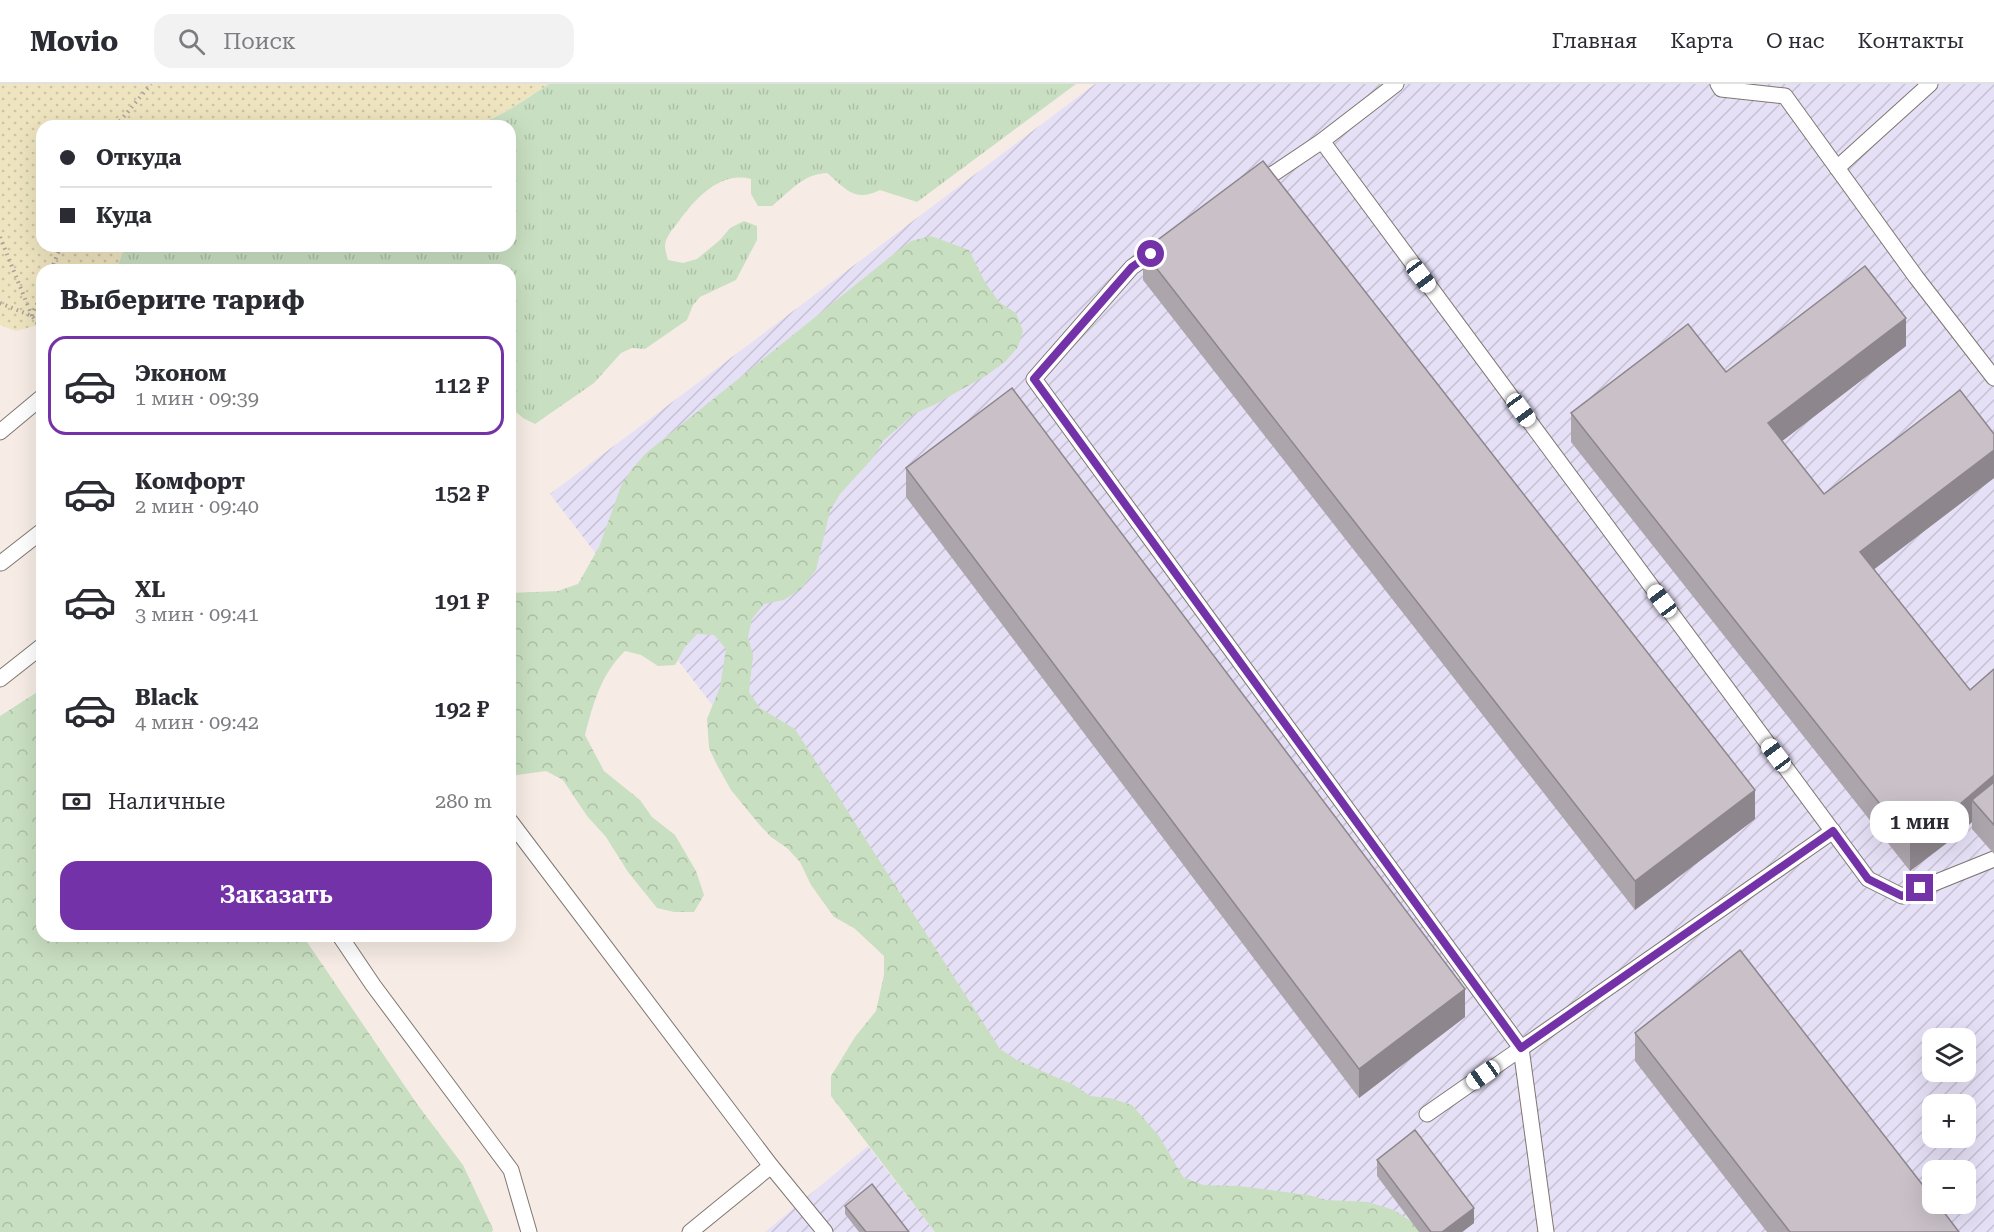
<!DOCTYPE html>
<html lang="ru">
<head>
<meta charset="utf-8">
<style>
  body { margin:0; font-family:"Roboto Serif",serif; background:#f2f2f3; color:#2b2b33; height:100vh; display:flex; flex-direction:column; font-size:22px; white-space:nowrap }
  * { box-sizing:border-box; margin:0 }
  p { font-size:20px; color:#7c7c81 }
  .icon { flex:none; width:33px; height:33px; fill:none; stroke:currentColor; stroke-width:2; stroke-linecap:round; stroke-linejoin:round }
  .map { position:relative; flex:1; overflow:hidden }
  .sheet { position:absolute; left:36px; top:180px; width:480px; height:678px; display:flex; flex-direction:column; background:#fff; border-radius:18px; box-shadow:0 6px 24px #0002 }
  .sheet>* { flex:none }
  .top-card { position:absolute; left:36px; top:36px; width:480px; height:132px; border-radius:18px; box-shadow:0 6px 24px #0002; display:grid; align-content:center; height:132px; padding:0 24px; background:#fff }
  .controls { position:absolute; left:1922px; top:944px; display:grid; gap:12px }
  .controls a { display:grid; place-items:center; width:54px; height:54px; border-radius:12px; background:#fff; box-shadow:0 6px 24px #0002; font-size:30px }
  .end { position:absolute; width:27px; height:27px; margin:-14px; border:8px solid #7332a7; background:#fff; box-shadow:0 0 0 3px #fff }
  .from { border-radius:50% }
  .bubble { position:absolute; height:42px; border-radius:18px; background:#fff; box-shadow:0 6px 24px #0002; font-size:20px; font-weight:600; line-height:42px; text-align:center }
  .car { position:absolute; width:18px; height:36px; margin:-18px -9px; border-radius:8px; box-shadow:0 0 4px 2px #0007; background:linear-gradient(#fff 24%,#345 0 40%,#fff 0 76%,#345 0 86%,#fff 0) }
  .top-card b { display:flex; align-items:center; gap:21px; height:57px; font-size:22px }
  .top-card b+b { border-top:2px solid #e1e1e2 }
  .top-card i { width:15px; height:15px; background:#2b2b33 }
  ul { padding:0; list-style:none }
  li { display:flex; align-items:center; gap:18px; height:99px; margin:0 12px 9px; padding:0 12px; border:3px solid transparent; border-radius:18px }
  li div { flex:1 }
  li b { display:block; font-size:22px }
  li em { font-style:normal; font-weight:600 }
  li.on { border-color:#7332a7 }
  li>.icon { width:54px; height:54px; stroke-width:1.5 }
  h2 { padding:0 24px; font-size:27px; line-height:72px }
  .pay { display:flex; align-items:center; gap:15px; height:66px; padding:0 24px; font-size:22px }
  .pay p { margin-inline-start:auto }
  .primary-button { display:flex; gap:12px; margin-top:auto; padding:12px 24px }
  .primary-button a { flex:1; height:69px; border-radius:18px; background:#7332a7; color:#fff; font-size:24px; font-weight:600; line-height:69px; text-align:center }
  header { display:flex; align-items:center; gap:36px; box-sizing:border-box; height:84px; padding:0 30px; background:#fff; border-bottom:2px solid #e1e1e2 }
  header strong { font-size:28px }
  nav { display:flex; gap:33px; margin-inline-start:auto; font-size:21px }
  .search { width:420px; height:54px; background:#f2f2f3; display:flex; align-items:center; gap:15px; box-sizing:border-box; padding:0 21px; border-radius:18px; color:#7c7c81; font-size:22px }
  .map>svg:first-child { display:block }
  .industrial { fill:url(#industrial-furrows); fill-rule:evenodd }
  .grass { fill:url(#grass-tufts) }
  .forest { fill:url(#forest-crowns) }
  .sand { fill:url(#sand-dots) }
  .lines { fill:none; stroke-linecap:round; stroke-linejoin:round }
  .service-casing { stroke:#807671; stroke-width:17 }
  .path { stroke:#a8a19c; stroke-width:4; stroke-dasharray:1.5 4.5; stroke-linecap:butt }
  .service { stroke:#fff; stroke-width:15 }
  .wall { fill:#ada5ac }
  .shaded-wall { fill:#8d868c }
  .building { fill:#c9c0c8; stroke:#8d868c; stroke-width:1.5 }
  .route { stroke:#7332a7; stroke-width:8 }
</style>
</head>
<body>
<header>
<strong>Movio</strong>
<div class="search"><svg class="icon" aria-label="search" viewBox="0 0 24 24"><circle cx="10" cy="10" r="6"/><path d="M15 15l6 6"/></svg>Поиск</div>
<nav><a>Главная</a><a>Карта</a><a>О нас</a><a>Контакты</a></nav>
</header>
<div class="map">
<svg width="1994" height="1148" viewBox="0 0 1994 1148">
  <defs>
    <pattern id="industrial-furrows" width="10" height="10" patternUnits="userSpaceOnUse" patternTransform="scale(1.5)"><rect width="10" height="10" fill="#e6e0f6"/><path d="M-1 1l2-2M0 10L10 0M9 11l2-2" fill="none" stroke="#c6c0d3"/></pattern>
    <pattern id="grass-tufts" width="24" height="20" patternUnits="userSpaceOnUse" patternTransform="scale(1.5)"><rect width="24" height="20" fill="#c9dfc1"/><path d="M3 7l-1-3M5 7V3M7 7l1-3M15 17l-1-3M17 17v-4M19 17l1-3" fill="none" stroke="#adbfa6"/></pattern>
    <pattern id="forest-crowns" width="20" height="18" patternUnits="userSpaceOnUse" patternTransform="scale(1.5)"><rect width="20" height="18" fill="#c9dfc1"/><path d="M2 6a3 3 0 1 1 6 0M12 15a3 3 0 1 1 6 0" fill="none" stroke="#adbfa6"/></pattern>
    <pattern id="sand-dots" width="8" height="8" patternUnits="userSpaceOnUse" patternTransform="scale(1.5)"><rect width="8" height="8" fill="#eee4bf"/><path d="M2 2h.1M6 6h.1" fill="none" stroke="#ccc4a4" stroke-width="1.8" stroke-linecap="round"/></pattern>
  </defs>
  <rect width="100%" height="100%" fill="#f6ece5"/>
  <g class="industrial">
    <path d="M1095,0H1994V1148H1119L889,851L550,410ZM1932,954H1965V987H1932ZM1932,1020H1965V1053H1932ZM1932,1086H1965V1119H1932Z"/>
    <path d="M868,1062L935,1148H765Z"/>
  </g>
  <path class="grass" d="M549,0H1076L917,118L880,106C854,119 845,104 827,89C802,90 790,108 772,122H758L751,110V95C720,87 695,115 679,137C674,144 665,153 665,162C665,166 667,172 668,176L683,179L697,175L720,156L730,144L744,137L757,142V156L736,196L700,213L693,221L687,236L645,265L632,264L621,269L594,299L535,340L523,334L510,323V186H116L125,162H510V42H470C499,35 524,16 549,0Z"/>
  <g class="forest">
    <path d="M931,152L969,166L985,198L999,218L1016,229L1023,247L1018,263L1005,278L987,291L936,320L914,330L883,357L872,375L840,410L830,427L816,486L801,505L784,516L764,520L752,535L748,553L753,571L749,608L760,624L795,645L1000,965L1017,976L1074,1001L1090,1012L1110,1014L1132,1021L1159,1052L1183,1093L1203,1101L1239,1102L1308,1111L1327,1116L1368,1118L1394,1126L1417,1141L1422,1148H935L831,1012V992L855,953L876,927L884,891V872L854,844L834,833L811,801L800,778L787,764L771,753L758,739L731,706L717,681L709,664L707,635L720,603L726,565L714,551L697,550L685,563L675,581L658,582L641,571L625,567C601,590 593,620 585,651L604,687L640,716L652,733L675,751L696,787L704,811L694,828H674L657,824L628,788L606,753L587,732L563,696L546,687L510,692V509L558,507L578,500L599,463L621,402L631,386L646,369L895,169L911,157Z"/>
    <path d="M42,605V852H303L417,1020L463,1081L493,1145L492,1148H0V632Z"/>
  </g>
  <path class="sand" d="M0,0H549C524,15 499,35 470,42H42V162H125L116,186H42V240L16,247L0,241Z"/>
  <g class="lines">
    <g class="service-casing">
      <g id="service">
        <path d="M1718,0L1721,5L1785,12L1916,193L1994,294"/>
        <path d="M1322,57L1868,795L1902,812L1994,775"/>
        <path d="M1837,84L1930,0"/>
        <path d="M1258,100L1322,57L1396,0"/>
        <path d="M1160,164L1132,183L1034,295L1521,964L1546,1148"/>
        <path d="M0,348L42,313"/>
        <path d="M0,478L1,479L42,447"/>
        <path d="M0,595L42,562"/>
        <path d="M510,737L771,1082L825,1148"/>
        <path d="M340,852L373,901L511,1086L529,1148"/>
        <path d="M1427,1030L1833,747"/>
        <path d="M690,1148L771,1082"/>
      </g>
    </g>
    <g class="path">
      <path d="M116,42L151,0"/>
      <path d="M0,153L32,232"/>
      <path d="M51,186L61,162"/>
      <path d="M0,219L32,232L42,246"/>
      <path d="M32,232L42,208"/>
    </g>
    <use href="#service" class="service"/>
  </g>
  <g class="wall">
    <path d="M1143,167L1755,735L1635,826L1143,196Z"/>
    <path d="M1906,262L1782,357L1824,410L1994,350V394L1874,485L1970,606L1994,585V770L1972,745V738L1960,749L1910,787L1571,358V329L1726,288Z"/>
    <path d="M906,384L1465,933L1359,1014L906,413Z"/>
    <path d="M1635,949L1959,1148H1767L1635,977Z"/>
    <path d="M1377,1076L1474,1139L1462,1148H1419L1377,1092Z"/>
    <path d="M845,1122L909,1148H859L845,1130Z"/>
  </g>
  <g class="shaded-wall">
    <path d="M1906,234V262L1768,368V339Z"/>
    <path d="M1994,366V394L1860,496V468Z"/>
    <path d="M1994,691V720L1972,716V738L1960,749L1910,787V758Z"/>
    <path d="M1755,706V735L1635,826V797Z"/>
    <path d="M1465,905V933L1359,1014V985Z"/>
    <path d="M1474,1124V1139L1462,1148H1442Z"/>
  </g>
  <g class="building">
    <path d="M1263,77L1755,706L1635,797L1143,167Z"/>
    <path d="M1865,182L1906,234L1768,339L1824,410L1960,306L1994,350V366L1860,468L1970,606L1994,585V691L1960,720L1910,758L1571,329L1688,240L1726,288Z"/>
    <path d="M1012,304L1465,905L1359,985L906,384Z"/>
    <path d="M1994,698V741L1972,716Z"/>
    <path d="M1740,866L1932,1113V1119H1937L1959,1148H1790L1635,949Z"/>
    <path d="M1415,1046L1474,1124L1442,1148H1431L1377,1076Z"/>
    <path d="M872,1100L909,1148H866L845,1122Z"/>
  </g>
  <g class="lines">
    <path class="route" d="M1151,170L1132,183L1034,295L1521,964L1833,747L1868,795L1902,812L1920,804"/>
  </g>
</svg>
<div class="controls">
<a><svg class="icon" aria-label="layers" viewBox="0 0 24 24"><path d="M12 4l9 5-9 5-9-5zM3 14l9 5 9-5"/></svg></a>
<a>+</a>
<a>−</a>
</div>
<i class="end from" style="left:1151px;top:170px"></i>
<i class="end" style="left:1920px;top:804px"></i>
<div class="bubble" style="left:1870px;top:717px;width:99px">1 мин</div>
<i class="car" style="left:1421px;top:192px;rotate:143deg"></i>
<i class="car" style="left:1521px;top:326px;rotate:144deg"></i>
<i class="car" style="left:1662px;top:517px;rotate:323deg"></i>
<i class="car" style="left:1776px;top:671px;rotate:323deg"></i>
<i class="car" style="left:1483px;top:991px;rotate:235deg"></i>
<div class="top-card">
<b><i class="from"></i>Откуда</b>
<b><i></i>Куда</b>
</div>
<section class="sheet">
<h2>Выберите тариф</h2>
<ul>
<li class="on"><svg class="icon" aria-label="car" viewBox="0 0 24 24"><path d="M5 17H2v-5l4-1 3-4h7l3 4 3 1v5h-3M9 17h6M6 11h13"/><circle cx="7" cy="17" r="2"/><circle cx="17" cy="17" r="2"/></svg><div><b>Эконом</b><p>1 мин · 09:39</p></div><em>112 ₽</em></li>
<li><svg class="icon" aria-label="car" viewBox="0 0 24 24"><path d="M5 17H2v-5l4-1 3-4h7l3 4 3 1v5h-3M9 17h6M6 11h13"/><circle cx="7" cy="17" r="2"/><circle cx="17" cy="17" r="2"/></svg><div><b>Комфорт</b><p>2 мин · 09:40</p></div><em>152 ₽</em></li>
<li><svg class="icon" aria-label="car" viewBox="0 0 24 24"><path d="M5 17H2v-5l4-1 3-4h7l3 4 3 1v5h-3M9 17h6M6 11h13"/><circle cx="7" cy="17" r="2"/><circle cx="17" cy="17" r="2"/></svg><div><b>XL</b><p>3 мин · 09:41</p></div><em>191 ₽</em></li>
<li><svg class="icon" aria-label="car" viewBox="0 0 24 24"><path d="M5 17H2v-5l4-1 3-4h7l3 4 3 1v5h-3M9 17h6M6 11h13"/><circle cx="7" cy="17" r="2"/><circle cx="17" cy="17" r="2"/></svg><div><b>Black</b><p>4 мин · 09:42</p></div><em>192 ₽</em></li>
</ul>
<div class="pay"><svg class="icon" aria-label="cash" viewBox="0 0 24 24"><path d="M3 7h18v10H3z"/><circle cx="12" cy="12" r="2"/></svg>Наличные<p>280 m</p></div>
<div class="primary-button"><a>Заказать</a></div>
</section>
</div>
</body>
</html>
